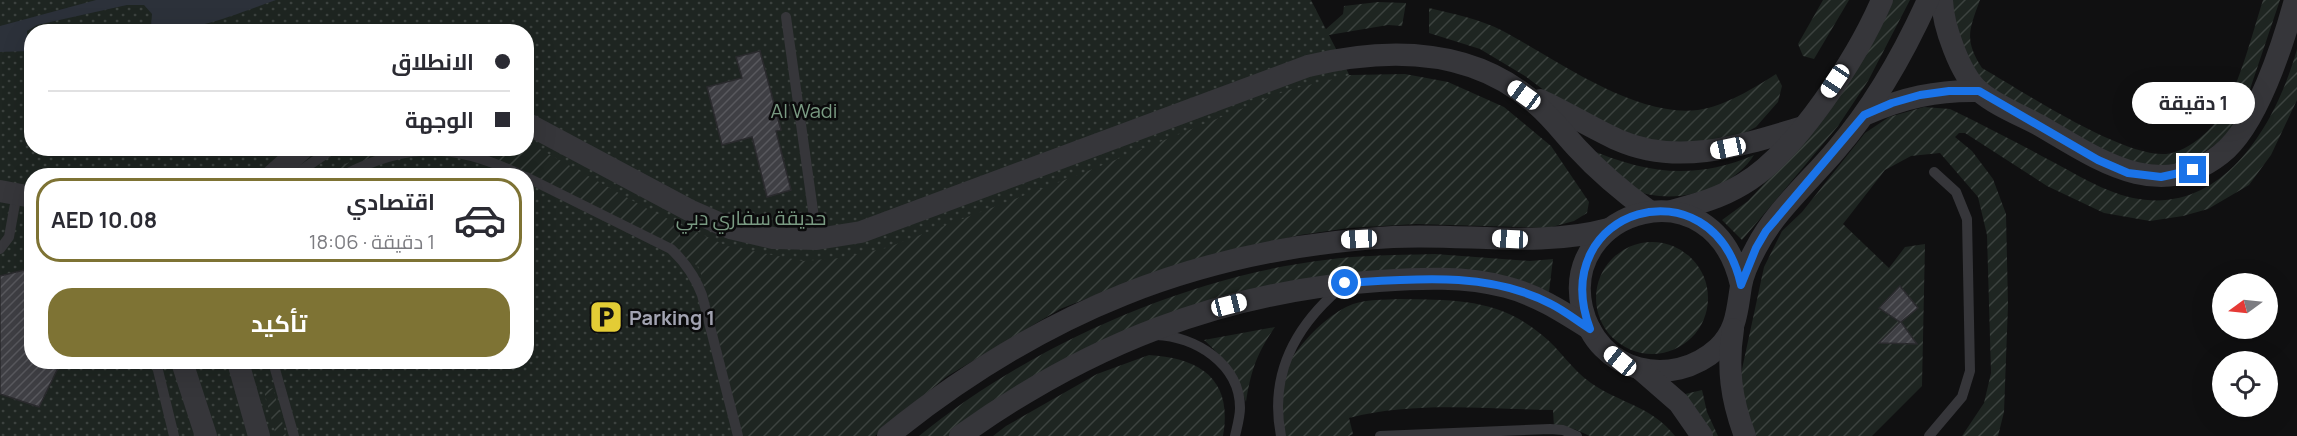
<!DOCTYPE html>
<html lang="ar">
<head>
<meta charset="utf-8">
<style>
  body { margin:0; font-family:Manrope,Cairo,sans-serif; background:#f7f7f7; color:#2b2b33; direction:rtl; height:100vh; display:flex; flex-direction:column; font-size:22px; white-space:nowrap }
  * { box-sizing:border-box; margin:0 }
  p { font-size:20px; color:#7c7c81 }
  .icon { flex:none; width:33px; height:33px; fill:none; stroke:currentColor; stroke-width:2; stroke-linecap:round; stroke-linejoin:round }
  .map { position:relative; flex:1; overflow:hidden; direction:ltr }
  .side { position:absolute; left:24px; top:168px; width:510px; height:201px; display:flex; flex-direction:column; background:#fff; border-radius:24px; box-shadow:0 6px 24px #0002; direction:rtl }
  .side>* { flex:none }
  .banner { position:absolute; left:24px; top:24px; width:510px; height:132px; border-radius:24px; box-shadow:0 6px 24px #0002; direction:rtl; display:grid; align-content:center; height:132px; padding:0 24px; background:#fff }
  .needle { width:39px; rotate:255deg }
  .controls { position:absolute; left:2212px; top:273px; display:grid; gap:12px }
  .controls a { display:grid; place-items:center; width:66px; height:66px; border-radius:50%; background:#fff; box-shadow:0 6px 24px #0002; font-size:30px }
  .end { position:absolute; width:27px; height:27px; margin:-14px; border:8px solid #1a73e8; background:#fff; box-shadow:0 0 0 3px #fff }
  .from { border-radius:50% }
  .bubble { position:absolute; height:42px; border-radius:21px; background:#fff; box-shadow:0 6px 24px #0002; font-size:20px; font-weight:700; line-height:42px; text-align:center; direction:rtl }
  .car { position:absolute; width:18px; height:36px; margin:-18px -9px; border-radius:8px; box-shadow:0 0 4px 2px #0007; background:linear-gradient(#fff 24%,#345 0 40%,#fff 0 76%,#345 0 86%,#fff 0) }
  .banner b { display:flex; align-items:center; gap:21px; height:57px; font-size:22px }
  .banner b+b { border-top:2px solid #e1e1e2 }
  .banner i { width:15px; height:15px; background:#2b2b33 }
  ul { padding:10px 0 0; list-style:none }
  li { display:flex; align-items:center; gap:18px; height:84px; margin:0 12px 9px; padding:0 12px; border:3px solid transparent; border-radius:24px }
  li div { flex:1 }
  li b { display:block; font-size:22px }
  li em { font-style:normal; font-weight:700 }
  li.active { border-color:#7e7334 }
  li>.icon { width:54px; height:54px; stroke-width:1.5 }
  .cta { display:flex; gap:12px; margin-top:auto; padding:12px 24px }
  .cta a { flex:1; height:69px; border-radius:24px; background:#7e7334; color:#fff; font-size:24px; font-weight:700; line-height:69px; text-align:center }
  .map>svg:first-child { display:block }
  .park { fill:url(#park-dots); fill-rule:evenodd }
  .garden { fill:url(#garden-furrows) }
  .water { fill:#2c313a }
  .building { fill:url(#building-hatch); stroke:#2a2a2d; stroke-width:1.5 }
  .lines { fill:none; stroke-linecap:round; stroke-linejoin:round }
  .service { stroke:#36363a; stroke-width:10 }
  .minor { stroke:#36363a; stroke-width:22 }
  .route { stroke:#1a73e8; stroke-width:8 }
  .labels { text-anchor:middle; dominant-baseline:central; stroke-width:5; stroke-linejoin:round; paint-order:stroke }
  .park-label { font-size:20px; fill:#7a9b83; stroke:#0b0b0c }
  .poi-label { font-size:20px; font-weight:bold; fill:#a2a3b1; stroke:#0b0b0c; text-anchor:start }
</style>
</head>
<body>
<div class="map">
<svg width="2297" height="436" viewBox="0 0 2297 436">
  <defs>
    <pattern id="park-dots" width="8" height="8" patternUnits="userSpaceOnUse" patternTransform="scale(1.5)"><rect width="8" height="8" fill="#1e2521"/><path d="M2 2h.1M6 6h.1" fill="none" stroke="#3c423f" stroke-width="1.8" stroke-linecap="round"/></pattern>
    <pattern id="garden-furrows" width="10" height="10" patternUnits="userSpaceOnUse" patternTransform="scale(1.5)"><rect width="10" height="10" fill="#1e2521"/><path d="M-1 1l2-2M0 10L10 0M9 11l2-2" fill="none" stroke="#3c423f"/></pattern>
    <pattern id="building-hatch" width="6" height="6" patternUnits="userSpaceOnUse" patternTransform="scale(1.5)"><rect width="6" height="6" fill="#3f3f44"/><path d="M-1 1l2-2M0 6l6-6M5 7l2-2" fill="none" stroke="#58585d"/></pattern>
  </defs>
  <rect width="100%" height="100%" fill="#101011"/>
  <path class="park" d="M0,0H1311L1377,129L960,349L864,436H0ZM32,32H526V148H32ZM32,176H526V362H32Z"/>
  <g class="garden">
    <path d="M1823,0H1849L1814,59L1803,56L1798,44Z"/>
    <path d="M1893,0H1910L1868,81L1838,126L1742,240L1722,220L1748,201L1776,171L1887,15Z"/>
    <path d="M1951,0H1980C1969,30 1964,40 1982,68C2024,92 2121,157 2166,154C2185,152 2203,137 2215,123C2236,99 2253,31 2263,0H2280L2244,107L2229,136L2181,167L2119,162L1967,75Z"/>
    <path d="M1378,2L1406,3L1402,26L1388,25L1317,37L1343,14L1344,6Z"/>
    <path d="M1429,8C1454,14 1480,19 1503,31C1557,60 1635,118 1698,110C1725,106 1754,88 1776,74L1782,86L1778,102L1756,127L1730,141L1672,151L1565,106L1525,76L1480,49L1429,33Z"/>
    <path d="M2297,49V100L2271,155L2249,185L2208,209L2183,216L2150,221L2104,213L2047,186L1965,133H1959L1955,137L1972,151L1993,179L2006,214L2008,305L2004,412L1998,436H1962L1984,403L1991,373L1987,235L1978,197L1940,153L1911,156L1885,170L1843,224L1889,268L1905,247L1925,244L1922,386L1872,436H1752L1739,383L1764,267L1782,231L1802,212L1865,133L1889,117L1924,107L1950,109C1985,126 2020,144 2055,163C2072,172 2090,183 2108,190C2211,233 2273,135 2297,49Z"/>
    <path d="M1405,74L1448,82L1504,107L1551,146L1589,202L1587,213L1574,221L1548,228L1416,224L1349,228L1300,235L1236,250L1109,290L1060,309L946,377L875,436H742L707,291L698,266L611,216L474,149L526,148L527,142L653,212L727,246L803,261L841,258L886,248L1078,175L1288,90L1350,75Z"/>
    <path d="M1586,148C1645,173 1693,181 1754,155C1732,191 1673,206 1634,190C1620,184 1598,159 1586,148Z"/>
    <path d="M378,149H415L371,160L334,175L319,176Z"/>
    <circle cx="1652" cy="298" r="56"/>
    <path d="M1435,254L1530,261L1553,259L1549,292L1474,274L1179,315L950,436H919C1028,347 1184,277 1325,260C1361,255 1398,255 1435,254Z"/>
    <path d="M1400,299C1454,300 1498,298 1542,335C1560,349 1572,370 1591,383C1619,403 1652,406 1675,436H1590L1574,429L1554,428L1553,410C1486,409 1414,401 1349,418L1353,434L1349,436H1279C1278,423 1275,407 1277,394C1280,362 1323,315 1353,304C1368,299 1384,300 1400,299Z"/>
    <path d="M1275,327C1257,353 1251,370 1246,402C1236,375 1225,359 1204,340Z"/>
    <path d="M1149,355C1200,358 1233,379 1223,436H993L1006,426L1097,374Z"/>
    <path d="M273,388L286,436H276L264,391Z"/>
    <path d="M1702,390L1707,412L1718,436H1707L1681,395Z"/>
  </g>
  <path class="water" d="M96,0H276C228,17 195,32 144,31L151,26L152,14L144,5H127L37,25L27,31V37L31,39V51L0,52V26Z"/>
  <g class="building">
    <path d="M760,51L781,130L776,131L791,190L767,197L752,137L722,145L707,87L742,78L736,57Z"/>
    <path d="M24,270L32,274V362H61L39,407L0,394V276Z"/>
    <path d="M1900,286L1918,308L1901,322L1917,344L1879,343L1900,322L1879,308Z"/>
  </g>
  <g class="lines">
    <g class="service">
      <path d="M786,17L817,239"/>
      <path d="M293,176L334,148"/>
      <path d="M342,176C409,141 456,143 523,176"/>
      <path d="M526,177L671,249C686,263 695,276 702,295L738,436"/>
      <path d="M0,249L9,237L17,193"/>
      <path d="M1156,335C1195,336 1240,364 1240,408C1240,417 1237,427 1235,436"/>
      <path d="M156,362L174,436"/>
      <path d="M273,362L294,436"/>
      <path d="M1281,436C1269,375 1294,328 1339,289"/>
      <path d="M1380,436L1550,429L1563,430L1577,436"/>
      <path d="M1929,436L1962,397L1970,371L1967,219L1956,192L1934,172"/>
    </g>
    <g class="minor">
      <path d="M1942,0C1943,26 1960,74 1979,91C1995,105 2020,115 2039,125C2096,158 2158,204 2221,154C2257,126 2283,44 2295,0"/>
      <path d="M1540,100C1566,112 1592,128 1618,140C1679,167 1743,145 1803,127"/>
      <path d="M1864,115C1902,98 1937,90 1979,91"/>
      <path d="M526,123L689,210L730,228L773,238L817,239L861,232L1308,66C1387,47 1473,47 1537,105C1552,118 1564,134 1577,148C1599,172 1623,192 1649,211"/>
      <path d="M272,176L303,148"/>
      <path d="M0,191L32,197"/>
      <path d="M1671,211C1697,204 1720,198 1743,184C1796,153 1858,56 1882,0"/>
      <path d="M1741,285C1714,162 1560,209 1582,308C1597,373 1672,390 1718,348C1737,330 1737,310 1741,286C1743,273 1750,259 1756,248C1775,211 1809,182 1836,150C1874,106 1904,53 1928,0"/>
      <path d="M1733,329C1727,368 1731,399 1745,436"/>
      <path d="M182,362L206,436"/>
      <path d="M238,362L259,436"/>
      <path d="M1640,369L1679,403L1702,436"/>
      <path d="M888,436C1040,313 1197,248 1393,237C1466,233 1538,248 1609,229"/>
      <path d="M960,436C1087,345 1222,291 1379,281C1421,278 1465,276 1506,287C1537,295 1563,312 1590,329"/>
    </g>
  </g>
  <g class="lines">
    <path class="route" d="M1345,283C1413,279 1489,271 1551,304C1565,311 1577,321 1590,329C1545,208 1713,159 1741,285L1756,248L1766,231L1864,115L1892,103L1920,95L1949,91H1979L2098,160L2128,173L2161,177L2193,170"/>
  </g>
  <defs>
    <g id="parking-square" transform="scale(1.725)"><rect x="-9" y="-9" width="18" height="18" rx="4" fill="#e3cc35" stroke="#0b0b0c"/><path d="M-3.5-5.5H1a3.5 3.5 0 0 1 0 7H-1V5.5H-3.5ZM-1-3.4V-.6H.8a1.4 1.4 0 0 0 0-2.8Z" fill="#111"/></g>
  </defs>
  <g fill-rule="evenodd">
    <use href="#parking-square" x="606" y="317"/>
  </g>
  <g class="labels">
    <g class="park-label">
      <text x="804" y="110">Al Wadi</text>
      <text x="751" y="217">حديقة سفاري دبي</text>
    </g>
    <g class="poi-label">
      <text x="629" y="317">Parking 1</text>
    </g>
  </g>
</svg>
<div class="controls">
<a><svg class="needle" viewBox="-14 -14 28 28"><path d="M0-13l5 13h-10z" fill="#e53935"/><path d="M0 13l5-13h-10z" fill="#7c7c81"/></svg></a>
<a><svg class="icon" aria-label="locate" viewBox="0 0 24 24"><circle cx="12" cy="12" r="6"/><path d="M12 2v4M12 18v4M2 12h4M18 12h4"/></svg></a>
</div>
<i class="end from" style="left:1345px;top:283px"></i>
<i class="end" style="left:2193px;top:170px"></i>
<div class="bubble" style="left:2132px;top:82px;width:123px">1 دقيقة</div>
<i class="car" style="left:1835px;top:81px;rotate:214deg"></i>
<i class="car" style="left:1524px;top:95px;rotate:306deg"></i>
<i class="car" style="left:1728px;top:148px;rotate:258deg"></i>
<i class="car" style="left:1359px;top:239px;rotate:267deg"></i>
<i class="car" style="left:1510px;top:239px;rotate:273deg"></i>
<i class="car" style="left:1229px;top:305px;rotate:76deg"></i>
<i class="car" style="left:1620px;top:361px;rotate:309deg"></i>
<div class="banner">
<b><i class="from"></i>الانطلاق</b>
<b><i></i>الوجهة</b>
</div>
<section class="side">
<ul>
<li class="active"><svg class="icon" aria-label="car" viewBox="0 0 24 24"><path d="M5 17H2v-5l4-1 3-4h7l3 4 3 1v5h-3M9 17h6M6 11h13"/><circle cx="7" cy="17" r="2"/><circle cx="17" cy="17" r="2"/></svg><div><b>اقتصادي</b><p>1 دقيقة · 18:06</p></div><em>AED 10.08</em></li>
</ul>
<div class="cta"><a>تأكيد</a></div>
</section>
</div>
</body>
</html>
